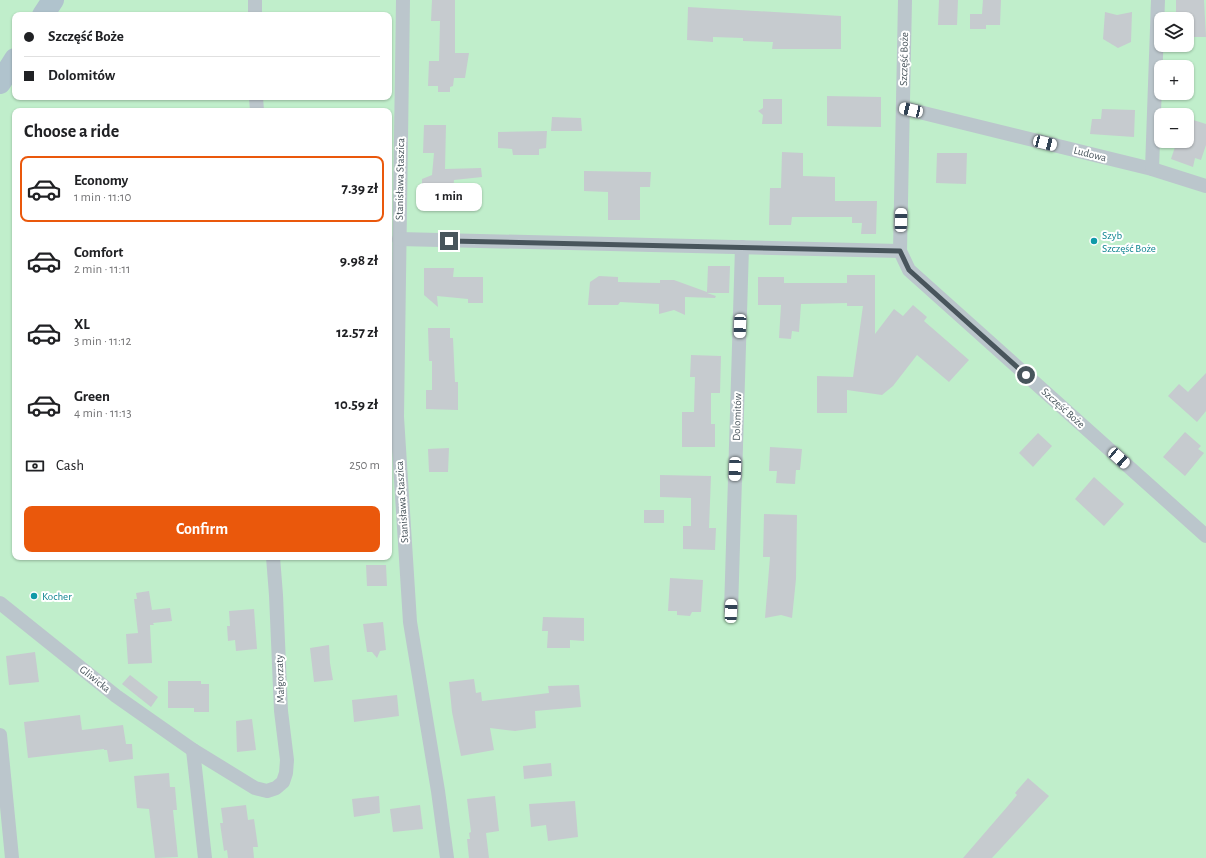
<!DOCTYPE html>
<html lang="en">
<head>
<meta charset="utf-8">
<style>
  body { margin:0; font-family:"Alegreya Sans",sans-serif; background:#f2f2f2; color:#202124; height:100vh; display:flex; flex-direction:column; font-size:15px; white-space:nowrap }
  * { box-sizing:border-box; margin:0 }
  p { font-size:13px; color:#757577 }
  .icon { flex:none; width:22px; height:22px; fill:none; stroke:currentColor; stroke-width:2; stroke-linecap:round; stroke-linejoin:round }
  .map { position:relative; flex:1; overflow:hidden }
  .drawer { position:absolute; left:12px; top:108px; width:380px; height:452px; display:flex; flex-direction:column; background:#fff; border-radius:8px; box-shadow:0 1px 3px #0004 }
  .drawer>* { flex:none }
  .hud { position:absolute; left:12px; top:12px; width:380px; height:88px; border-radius:8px; box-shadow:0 1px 3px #0004; display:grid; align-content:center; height:88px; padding:0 12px; background:#fff }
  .tools { position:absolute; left:1154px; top:12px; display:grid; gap:8px }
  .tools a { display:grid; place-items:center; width:40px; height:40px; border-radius:8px; background:#fff; box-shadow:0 1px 3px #0004; font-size:20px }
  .end { position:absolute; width:18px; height:18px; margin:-9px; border:5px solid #48555c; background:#fff; box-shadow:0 0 0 2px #fff }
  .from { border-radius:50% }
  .bubble { position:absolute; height:28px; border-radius:8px; background:#fff; box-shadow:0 1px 3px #0004; font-size:13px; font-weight:700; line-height:28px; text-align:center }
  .car { position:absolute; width:12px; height:24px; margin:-12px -6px; border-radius:5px; box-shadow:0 0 3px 1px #0007; background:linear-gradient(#fff 24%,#345 0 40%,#fff 0 76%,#345 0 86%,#fff 0) }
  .hud b { display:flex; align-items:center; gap:14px; height:38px; font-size:15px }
  .hud b+b { border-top:1px solid #e0e0e0 }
  .hud i { width:10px; height:10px; background:#202124 }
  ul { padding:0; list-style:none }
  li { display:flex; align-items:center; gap:12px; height:66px; margin:0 8px 6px; padding:0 4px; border:2px solid transparent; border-radius:8px }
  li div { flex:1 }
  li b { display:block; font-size:15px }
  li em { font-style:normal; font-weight:700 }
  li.selected { border-color:#ea580c }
  li>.icon { width:36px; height:36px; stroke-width:1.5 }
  h2 { padding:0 12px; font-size:18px; line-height:48px }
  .pay { display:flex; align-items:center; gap:10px; height:44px; padding:0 12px; font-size:15px }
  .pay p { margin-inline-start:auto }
  .primary-button { display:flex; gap:8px; margin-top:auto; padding:8px 12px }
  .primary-button a { flex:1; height:46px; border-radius:8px; background:#ea580c; color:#fff; font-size:16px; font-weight:700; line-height:46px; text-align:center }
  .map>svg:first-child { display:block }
  .green { fill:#c0eecb; fill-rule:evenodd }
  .building { fill:#c6cbcf }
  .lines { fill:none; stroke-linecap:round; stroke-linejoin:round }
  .street { stroke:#bbc6cc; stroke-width:14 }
  .primary { stroke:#b0c3cd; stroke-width:22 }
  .route { stroke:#48555c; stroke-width:5 }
  .culture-dot { fill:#0f9aa8; stroke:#fff; stroke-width:1.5 }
  .labels { text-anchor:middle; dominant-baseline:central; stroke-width:4; stroke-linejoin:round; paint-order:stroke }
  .street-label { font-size:11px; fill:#48555c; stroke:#fff }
  .culture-label { font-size:11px; fill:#0d838f; stroke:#fff; text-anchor:start }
</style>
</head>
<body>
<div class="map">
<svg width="1206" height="858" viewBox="0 0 1206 858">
  <rect width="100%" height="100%" fill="#f2eff0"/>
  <path class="green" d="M0,0H1206V858H0ZM15,15H389V97H15ZM1161,19H1187V45H1161ZM1161,67H1187V93H1161ZM15,111H389V557H15ZM1161,115H1187V141H1161Z"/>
  <g class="building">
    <path d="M432,0H455V53H469L465,78H454L453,86L450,87V92H438V86H428L429,61H439L440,21H431Z"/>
    <path d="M939,0H958L957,25H938Z"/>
    <path d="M983,0H1001L1000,25H986V29H970V14H982Z"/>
    <path d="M1176,0H1204L1206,37H1187V19H1176Z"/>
    <path d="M688,7L841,16V49H772L773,42L743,41V38L713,37V42L687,40Z"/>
    <path d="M1105,12L1117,15L1132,12L1131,42L1118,48L1103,39Z"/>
    <path d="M827,96L881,97V127L827,126Z"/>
    <path d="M763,99H782V124H762L763,115L758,111L763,108Z"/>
    <path d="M1102,109L1135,110L1134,137L1090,134L1092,119H1101Z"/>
    <path d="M552,117L581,118L582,131H551Z"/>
    <path d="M1187,118L1206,124V145L1201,160L1195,158L1193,167L1171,159L1177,141H1187Z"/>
    <path d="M424,125H446L445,169L481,168L482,177L454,180L453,191H448V205H422V179L432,175L434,153H423Z"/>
    <path d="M547,131L546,148L539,149V155H513L512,149L498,148V132Z"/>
    <path d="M782,152L803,153V176L835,177V201H877L876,234H861L862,223H852V217H792L791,225H769L770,188H781Z"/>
    <path d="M937,153H967L966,184L936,183Z"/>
    <path d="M584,171L651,172L650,187H640V220H608V192L584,191Z"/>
    <path d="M708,266H730L729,293H707L716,296L715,298L685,297V315L674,310L659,314V304L620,302L618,305H588L590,282L599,276L618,277V282L660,283V280H674L707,292Z"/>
    <path d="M424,268H454L453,277H483V303H468V299L437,296L438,307L424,295Z"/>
    <path d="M847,275H875V334L894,309L903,316L913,305L927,317L924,321L969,360L949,382L917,355L893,386L882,395L847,390V413H817V376L853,377L863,306H847V303L801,304L799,332L792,331L791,339L779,338L781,305H758V277H784V283H847Z"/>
    <path d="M428,328H450V338H453L455,382H458V410L426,409V390H432V361H429Z"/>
    <path d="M691,355L721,356L720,393H711V424H715V447H682V412H694L695,377H690Z"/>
    <path d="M1206,373V411L1197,422L1168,396L1179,384L1188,392Z"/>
    <path d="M1185,432L1201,446L1198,449L1204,453L1185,476L1163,457Z"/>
    <path d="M1038,433L1052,446L1033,467L1019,453Z"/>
    <path d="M770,447L802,449L800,470H796L795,484L776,483L777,471H769Z"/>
    <path d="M449,448L448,472H429L428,449Z"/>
    <path d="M660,475L711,476L709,528H716L715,550L683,549V526H691V498L660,497Z"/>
    <path d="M1094,477L1124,504L1104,526L1075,499Z"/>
    <rect x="644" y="510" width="20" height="13"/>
    <path d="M764,514L797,515L796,579L792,618L781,615L765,618L770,557H763Z"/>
    <path d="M366,565H386L387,586H367Z"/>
    <path d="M670,578L703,580L701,612H692L690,616L677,615V611H668Z"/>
    <path d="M149,591L152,610L170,608L172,621L153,623L154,625H150L152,663L128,664L126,634L138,633L134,599H137L136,593Z"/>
    <path d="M254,609L257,649L236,651L235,640L228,641L227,626H230L229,611Z"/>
    <path d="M543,617L584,618V641L570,640V648H547L548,631H542Z"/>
    <path d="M383,622L386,650L380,651L377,658L372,652H367L363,624Z"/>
    <path d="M329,645L330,663L333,680L314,682L310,648Z"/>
    <path d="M35,652L39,682L9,685L6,656Z"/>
    <path d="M130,675L158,697L151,707L122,684Z"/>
    <path d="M474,679L476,693L481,692L482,701L549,693L548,686L579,685L581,707L535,711L536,728L515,731L490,728L494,750L461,756L452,712L449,682Z"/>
    <path d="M168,681H201V684H209V712H194V708H168Z"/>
    <path d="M397,695L399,716L354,722L352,700Z"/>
    <path d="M80,715L82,730L123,725L126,744H132L133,759L109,762L107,750H104V749L28,758L24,722Z"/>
    <path d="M252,719L256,750L237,752L236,721Z"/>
    <path d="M551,763L552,776L524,779L523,766Z"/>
    <path d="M169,773L170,787H175L177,810H173L178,857L155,858L149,809L137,808L134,776Z"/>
    <path d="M1028,778L1049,796L992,858H963L1007,807L1017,795L1015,793Z"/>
    <path d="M379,796L380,813L354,817L352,799Z"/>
    <path d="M495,796L499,831L486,833L489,858H469L467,839H470L469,833L471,832L467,799Z"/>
    <path d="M575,801L578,837L548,841L546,825L531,827L529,804Z"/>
    <path d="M246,805L248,820L254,819L258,847H253L254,858H228L227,850L224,851L220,823H223L221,808Z"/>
    <path d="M420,805L423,829L393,832L390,809Z"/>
  </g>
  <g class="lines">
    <g class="street">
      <path d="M255,0V15"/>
      <path d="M403,0L397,417L410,622L438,791L447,858"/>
      <path d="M905,0L900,251L909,270L1206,536"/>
      <path d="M256,97L257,111"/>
      <path d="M903,108L1152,169L1206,186"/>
      <path d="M1152,169L1158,0"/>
      <path d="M399,239L900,251"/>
      <path d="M0,603L116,696L193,750L255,788L267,791L276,788L283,782L286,773L287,760L281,711L276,595L273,557"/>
      <path d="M731,611L742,247"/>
      <path d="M0,735L12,858"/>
      <path d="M193,750L205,858"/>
    </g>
    <g class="primary">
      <path d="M43,15L53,0"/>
      <path d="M0,83L15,59"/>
    </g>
  </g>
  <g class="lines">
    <path class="route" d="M449,241L900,251L909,270L1026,375"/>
  </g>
  <g class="culture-dot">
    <circle cx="1094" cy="241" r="4"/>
    <circle cx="34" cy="596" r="4"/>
  </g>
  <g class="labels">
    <g class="street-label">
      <text transform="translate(904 59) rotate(-89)">Szczęść Boże</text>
      <text transform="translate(1090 154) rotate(14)">Ludowa</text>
      <text transform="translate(400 179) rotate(-89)">Stanisława Staszica</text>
      <text transform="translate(1063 408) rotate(42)">Szczęść Boże</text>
      <text transform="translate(737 417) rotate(-88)">Dolomitów</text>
      <text transform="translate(402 502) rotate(-94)">Stanisława Staszica</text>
      <text transform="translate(95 679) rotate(39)">Gliwicka</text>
      <text transform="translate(280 679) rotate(-92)">Małgorzaty</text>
    </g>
    <g class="culture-label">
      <text x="1102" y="235">Szyb<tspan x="1102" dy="13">Szczęść Boże</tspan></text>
      <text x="42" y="596">Kocher</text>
    </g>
  </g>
</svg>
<div class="tools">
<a><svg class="icon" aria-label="layers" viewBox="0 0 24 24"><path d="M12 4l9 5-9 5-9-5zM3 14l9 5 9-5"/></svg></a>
<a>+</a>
<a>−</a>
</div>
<i class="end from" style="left:1026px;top:375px"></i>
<i class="end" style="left:449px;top:241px"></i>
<div class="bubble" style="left:416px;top:183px;width:66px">1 min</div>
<i class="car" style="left:911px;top:110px;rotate:283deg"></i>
<i class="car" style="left:1045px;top:143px;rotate:104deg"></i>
<i class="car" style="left:901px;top:220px;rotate:1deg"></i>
<i class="car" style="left:740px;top:326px;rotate:182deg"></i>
<i class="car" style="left:1119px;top:458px;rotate:132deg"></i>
<i class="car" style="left:735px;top:469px;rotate:182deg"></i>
<i class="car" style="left:731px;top:611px;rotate:2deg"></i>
<div class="hud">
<b><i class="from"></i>Szczęść Boże</b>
<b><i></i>Dolomitów</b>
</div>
<section class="drawer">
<h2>Choose a ride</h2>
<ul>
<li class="selected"><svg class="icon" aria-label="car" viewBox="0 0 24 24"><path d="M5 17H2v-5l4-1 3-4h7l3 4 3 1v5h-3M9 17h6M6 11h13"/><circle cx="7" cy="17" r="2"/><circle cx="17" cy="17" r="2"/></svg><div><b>Economy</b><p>1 min · 11:10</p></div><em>7.39 zł</em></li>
<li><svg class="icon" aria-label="car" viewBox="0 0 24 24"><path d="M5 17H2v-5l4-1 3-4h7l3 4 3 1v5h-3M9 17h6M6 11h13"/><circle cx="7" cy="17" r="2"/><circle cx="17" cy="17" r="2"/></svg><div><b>Comfort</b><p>2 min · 11:11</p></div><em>9.98 zł</em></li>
<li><svg class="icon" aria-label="car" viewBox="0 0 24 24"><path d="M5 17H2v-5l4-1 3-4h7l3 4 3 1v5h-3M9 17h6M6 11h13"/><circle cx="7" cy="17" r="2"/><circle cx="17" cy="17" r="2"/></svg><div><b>XL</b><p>3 min · 11:12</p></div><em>12.57 zł</em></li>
<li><svg class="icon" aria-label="car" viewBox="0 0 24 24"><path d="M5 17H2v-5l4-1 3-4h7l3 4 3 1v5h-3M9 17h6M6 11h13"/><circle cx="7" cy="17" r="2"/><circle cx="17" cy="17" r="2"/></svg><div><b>Green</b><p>4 min · 11:13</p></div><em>10.59 zł</em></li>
</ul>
<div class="pay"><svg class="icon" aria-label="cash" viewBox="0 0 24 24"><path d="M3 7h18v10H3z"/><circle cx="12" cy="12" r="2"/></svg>Cash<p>250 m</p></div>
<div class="primary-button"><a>Confirm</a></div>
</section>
</div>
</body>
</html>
